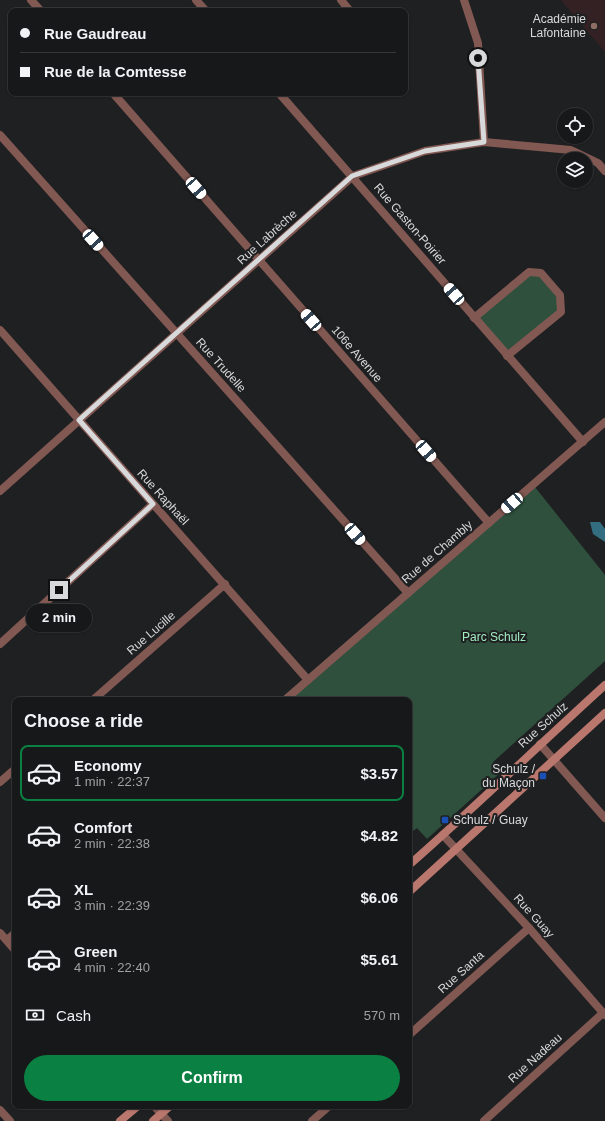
<!DOCTYPE html>
<html lang="en">
<head>
<meta charset="utf-8">
<style>
  body { margin:0; font-family:Helvetica,sans-serif; background:#202123; color:#f1f3f6; height:100vh; display:flex; flex-direction:column; font-size:15px; white-space:nowrap }
  * { box-sizing:border-box; margin:0 }
  p { font-size:13px; color:#9ea0a2 }
  .icon { flex:none; width:22px; height:22px; fill:none; stroke:currentColor; stroke-width:2; stroke-linecap:round; stroke-linejoin:round }
  .map { position:relative; flex:1; overflow:hidden }
  .panel { position:absolute; left:12px; top:697px; width:400px; height:412px; display:flex; flex-direction:column; background:#17181a; border-radius:8px; box-shadow:0 1px 3px #0004,0 0 0 1px #363739 }
  .panel>* { flex:none }
  .top-card { position:absolute; left:8px; top:8px; width:400px; height:88px; border-radius:8px; box-shadow:0 1px 3px #0004,0 0 0 1px #363739; display:grid; align-content:center; height:88px; padding:0 12px; background:#17181a }
  .buttons { position:absolute; left:557px; top:108px; display:grid; gap:8px }
  .buttons a { display:grid; place-items:center; width:36px; height:36px; border-radius:50%; background:#17181a; box-shadow:0 1px 3px #0004,0 0 0 1px #363739; font-size:20px }
  .end { position:absolute; width:18px; height:18px; margin:-9px; border:5px solid #d8d9da; background:#111; box-shadow:0 0 0 2px #111 }
  .from { border-radius:50% }
  .bubble { position:absolute; height:28px; border-radius:14px; background:#17181a; box-shadow:0 1px 3px #0004,0 0 0 1px #363739; font-size:13px; font-weight:700; line-height:28px; text-align:center }
  .car { position:absolute; width:12px; height:24px; margin:-12px -6px; border-radius:5px; box-shadow:0 0 3px 1px #0007; background:linear-gradient(#fff 24%,#345 0 40%,#fff 0 76%,#345 0 86%,#fff 0) }
  .top-card b { display:flex; align-items:center; gap:14px; height:38px; font-size:15px }
  .top-card b+b { border-top:1px solid #363739 }
  .top-card i { width:10px; height:10px; background:#f1f3f6 }
  ul { padding:0; list-style:none }
  li { display:flex; align-items:center; gap:12px; height:56px; margin:0 8px 6px; padding:0 4px; border:2px solid transparent; border-radius:8px }
  li div { flex:1 }
  li b { display:block; font-size:15px }
  li em { font-style:normal; font-weight:700 }
  li.selected { border-color:#0b8043 }
  li>.icon { width:36px; height:36px; stroke-width:1.5 }
  h2 { padding:0 12px; font-size:18px; line-height:48px }
  .pay { display:flex; align-items:center; gap:10px; height:44px; padding:0 12px; font-size:15px }
  .pay p { margin-inline-start:auto }
  .action { display:flex; gap:8px; margin-top:auto; padding:8px 12px }
  .action a { flex:1; height:46px; border-radius:24px; background:#0b8043; color:#fff; font-size:16px; font-weight:700; line-height:46px; text-align:center }
  .map>svg:first-child { display:block }
  .education { fill:#342124 }
  .green { fill:#2f503d }
  .water { fill:#326e7f }
  .lines { fill:none; stroke-linecap:round; stroke-linejoin:round }
  .street { stroke:#825852; stroke-width:8 }
  .secondary { stroke:#ba776d; stroke-width:8 }
  .route { stroke:#d8d9da; stroke-width:5 }
  .education-dot { fill:#8d6e63; stroke:#1f2022; stroke-width:1.5 }
  .transit-dot { fill:#1a4fb4; stroke:#1f2022; stroke-width:1.5 }
  .labels { text-anchor:middle; dominant-baseline:central; stroke-width:4; stroke-linejoin:round; paint-order:stroke }
  .poi-label { font-size:12px; fill:#d8d9da; stroke:#1f2022; text-anchor:end }
  .street-label { font-size:12px; fill:#d8d9da; stroke:#1f2022 }
  .park-label { font-size:12px; fill:#a1edc1; stroke:#1f2022 }
</style>
</head>
<body>
<div class="map">
<svg width="605" height="1121" viewBox="0 0 605 1121">
  <rect width="100%" height="100%" fill="#1f2022"/>
  <path class="education" d="M561,0H605V52Z"/>
  <g class="green">
    <path d="M529,272L541,273L560,295L561,312L507,356L474,318Z"/>
    <path d="M531,482L605,575V661L493,762L501,772L427,839L417,828L409,834V700H279Z"/>
  </g>
  <path class="water" d="M590,522H600L605,529V542L593,534Z"/>
  <g class="lines">
    <g class="street">
      <path d="M31,0L41,11"/>
      <path d="M196,0L206,11"/>
      <path d="M341,0L350,11"/>
      <path d="M464,0L478,43L484,142"/>
      <path d="M113,93L489,523"/>
      <path d="M279,93L583,442"/>
      <path d="M0,135L408,593"/>
      <path d="M474,318L529,272L541,273L560,295L561,312L507,356"/>
      <path d="M0,330L308,680"/>
      <path d="M0,491L353,176L425,151L484,142L571,150L598,163L605,171"/>
      <path d="M0,644L153,504"/>
      <path d="M93,700L225,584"/>
      <path d="M285,700L605,422"/>
      <path d="M540,744L605,818"/>
      <path d="M0,782L15,769"/>
      <path d="M443,835L529,928L605,1015"/>
      <path d="M0,933L15,950"/>
      <path d="M7,940L15,933"/>
      <path d="M409,1035L529,928"/>
      <path d="M154,1106L168,1121"/>
      <path d="M0,1110L10,1121"/>
      <path d="M312,1121L329,1106"/>
      <path d="M484,1121L603,1013"/>
    </g>
    <g class="secondary">
      <path d="M409,865C475,807 539,745 605,685"/>
      <path d="M409,892L605,713"/>
      <path d="M120,1121L138,1106"/>
      <path d="M153,1121L170,1106"/>
    </g>
  </g>
  <g class="lines">
    <path class="route" d="M59,590L153,504L79,420L352,176L425,151L484,142L478,58"/>
  </g>
  <circle class="education-dot" cx="594" cy="26" r="4"/>
  <g class="transit-dot">
    <rect x="539" y="772" width="8" height="8" rx="2"/>
    <rect x="441" y="816" width="8" height="8" rx="2"/>
  </g>
  <g class="labels">
    <g class="poi-label">
      <text x="586" y="19">Académie<tspan x="586" dy="14">Lafontaine</tspan></text>
      <text x="535" y="769">Schulz /<tspan x="535" dy="14">du Maçon</tspan></text>
      <text x="453" y="820" text-anchor="start">Schulz / Guay</text>
    </g>
    <g class="street-label">
      <text transform="translate(410 224) rotate(49)">Rue Gaston-Poirier</text>
      <text transform="translate(267 237) rotate(-42)">Rue Labrèche</text>
      <text transform="translate(357 354) rotate(49)">106e Avenue</text>
      <text transform="translate(221 365) rotate(48)">Rue Trudelle</text>
      <text transform="translate(163 497) rotate(48)">Rue Raphaël</text>
      <text transform="translate(437 552) rotate(-41)">Rue de Chambly</text>
      <text transform="translate(151 633) rotate(-41)">Rue Lucille</text>
      <text transform="translate(543 725) rotate(-42)">Rue Schulz</text>
      <text transform="translate(534 916) rotate(48)">Rue Guay</text>
      <text transform="translate(461 972) rotate(-42)">Rue Santa</text>
      <text transform="translate(535 1058) rotate(-42)">Rue Nadeau</text>
    </g>
    <g class="park-label">
      <text x="494" y="637">Parc Schulz</text>
    </g>
  </g>
</svg>
<div class="buttons">
<a><svg class="icon" aria-label="locate" viewBox="0 0 24 24"><circle cx="12" cy="12" r="6"/><path d="M12 2v4M12 18v4M2 12h4M18 12h4"/></svg></a>
<a><svg class="icon" aria-label="layers" viewBox="0 0 24 24"><path d="M12 4l9 5-9 5-9-5zM3 14l9 5 9-5"/></svg></a>
</div>
<i class="end from" style="left:478px;top:58px"></i>
<i class="end" style="left:59px;top:590px"></i>
<div class="bubble" style="left:26px;top:604px;width:66px">2 min</div>
<i class="car" style="left:196px;top:188px;rotate:139deg"></i>
<i class="car" style="left:93px;top:240px;rotate:138deg"></i>
<i class="car" style="left:454px;top:294px;rotate:319deg"></i>
<i class="car" style="left:311px;top:320px;rotate:319deg"></i>
<i class="car" style="left:426px;top:451px;rotate:139deg"></i>
<i class="car" style="left:512px;top:503px;rotate:229deg"></i>
<i class="car" style="left:355px;top:534px;rotate:139deg"></i>
<div class="top-card">
<b><i class="from"></i>Rue Gaudreau</b>
<b><i></i>Rue de la Comtesse</b>
</div>
<section class="panel">
<h2>Choose a ride</h2>
<ul>
<li class="selected"><svg class="icon" aria-label="car" viewBox="0 0 24 24"><path d="M5 17H2v-5l4-1 3-4h7l3 4 3 1v5h-3M9 17h6M6 11h13"/><circle cx="7" cy="17" r="2"/><circle cx="17" cy="17" r="2"/></svg><div><b>Economy</b><p>1 min · 22:37</p></div><em>$3.57</em></li>
<li><svg class="icon" aria-label="car" viewBox="0 0 24 24"><path d="M5 17H2v-5l4-1 3-4h7l3 4 3 1v5h-3M9 17h6M6 11h13"/><circle cx="7" cy="17" r="2"/><circle cx="17" cy="17" r="2"/></svg><div><b>Comfort</b><p>2 min · 22:38</p></div><em>$4.82</em></li>
<li><svg class="icon" aria-label="car" viewBox="0 0 24 24"><path d="M5 17H2v-5l4-1 3-4h7l3 4 3 1v5h-3M9 17h6M6 11h13"/><circle cx="7" cy="17" r="2"/><circle cx="17" cy="17" r="2"/></svg><div><b>XL</b><p>3 min · 22:39</p></div><em>$6.06</em></li>
<li><svg class="icon" aria-label="car" viewBox="0 0 24 24"><path d="M5 17H2v-5l4-1 3-4h7l3 4 3 1v5h-3M9 17h6M6 11h13"/><circle cx="7" cy="17" r="2"/><circle cx="17" cy="17" r="2"/></svg><div><b>Green</b><p>4 min · 22:40</p></div><em>$5.61</em></li>
</ul>
<div class="pay"><svg class="icon" aria-label="cash" viewBox="0 0 24 24"><path d="M3 7h18v10H3z"/><circle cx="12" cy="12" r="2"/></svg>Cash<p>570 m</p></div>
<div class="action"><a>Confirm</a></div>
</section>
</div>
</body>
</html>
